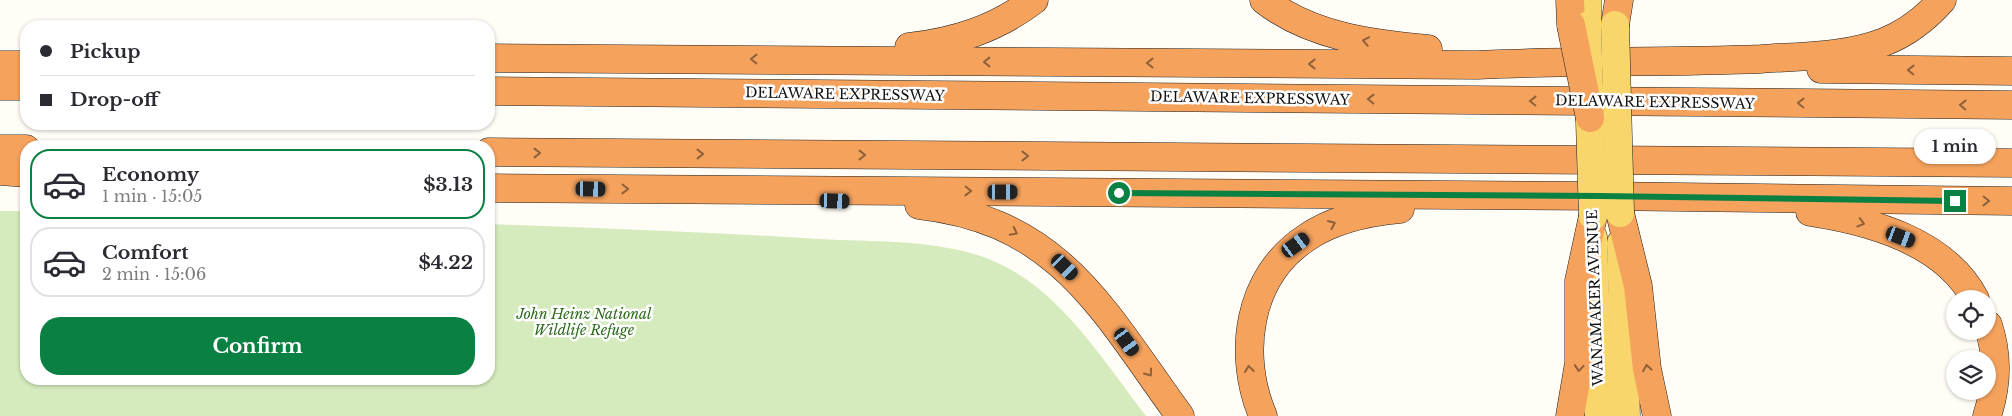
<!DOCTYPE html>
<html lang="en">
<head>
<meta charset="utf-8">
<style>
  body { margin:0; font-family:"Libre Baskerville",serif; background:#f2f2f3; color:#2b2b33; height:100vh; display:flex; flex-direction:column; font-size:19px; white-space:nowrap }
  * { box-sizing:border-box; margin:0 }
  p { font-size:16px; color:#7c7c81 }
  .icon { flex:none; width:28px; height:28px; fill:none; stroke:currentColor; stroke-width:2; stroke-linecap:round; stroke-linejoin:round }
  .map { position:relative; flex:1; overflow:hidden }
  .panel { position:absolute; left:20px; top:140px; width:475px; height:245px; display:flex; flex-direction:column; background:#fff; border-radius:20px; box-shadow:0 1px 4px #0004 }
  .panel>* { flex:none }
  .guide { position:absolute; left:20px; top:20px; width:475px; height:110px; border-radius:20px; box-shadow:0 1px 4px #0004; display:grid; align-content:center; height:110px; padding:0 20px; background:#fff }
  .tools { position:absolute; left:1946px; top:290px; display:grid; gap:10px }
  .tools a { display:grid; place-items:center; width:50px; height:50px; border-radius:50%; background:#fff; box-shadow:0 1px 4px #0004; font-size:25px }
  .end { position:absolute; width:22px; height:22px; margin:-11px; border:6px solid #0b8043; background:#fff; box-shadow:0 0 0 2px #fff }
  .from { border-radius:50% }
  .bubble { position:absolute; height:35px; border-radius:18px; background:#fff; box-shadow:0 1px 4px #0004; font-size:16px; font-weight:800; line-height:35px; text-align:center }
  .car { position:absolute; width:15px; height:30px; margin:-15px -8px; border-radius:6px; box-shadow:0 0 4px 1px #0007; background:linear-gradient(#222 24%,#8ab4d8 0 40%,#222 0 76%,#8ab4d8 0 86%,#222 0) }
  .guide b { display:flex; align-items:center; gap:18px; height:48px; font-size:19px }
  .guide b+b { border-top:1px solid #e1e1e2 }
  .guide i { width:12px; height:12px; background:#2b2b33 }
  ul { padding:9px 0 0; list-style:none }
  li { display:flex; align-items:center; gap:15px; height:70px; margin:0 10px 8px; padding:0 10px; border:2px solid #e1e1e2; border-radius:20px }
  li div { flex:1 }
  li b { display:block; font-size:19px }
  li em { font-style:normal; font-weight:800 }
  li.current { border-color:#0b8043 }
  li>.icon { width:45px; height:45px; stroke-width:1.5 }
  .action { display:flex; gap:10px; margin-top:auto; padding:10px 20px }
  .action a { flex:1; height:58px; border-radius:20px; background:#0b8043; color:#fff; font-size:20px; font-weight:800; line-height:58px; text-align:center }
  .map>svg:first-child { display:block }
  .green { fill:#d5ebbd }
  .lines { fill:none; stroke-linecap:round; stroke-linejoin:round }
  .major-casing { stroke:#222; stroke-width:29 }
  .highway-casing { stroke:#222; stroke-width:29 }
  .major { stroke:#f9d66b; stroke-width:28 }
  .highway { stroke:#f5a25d; stroke-width:28 }
  .major-bridge-casing { stroke:#222; stroke-width:29; stroke-linecap:butt }
  .highway-bridge-casing { stroke:#222; stroke-width:29; stroke-linecap:butt }
  .major-bridge { stroke:#f9d66b; stroke-width:28 }
  .highway-bridge { stroke:#f5a25d; stroke-width:28 }
  .oneway { stroke:#8e613b }
  .route { stroke:#0b8043; stroke-width:6 }
  .labels { text-anchor:middle; dominant-baseline:central; stroke-width:5; stroke-linejoin:round; paint-order:stroke }
  .street-label { font-size:14px; fill:#111; stroke:#fff }
  .park-label { font-size:14px; font-style:italic; fill:#2f6b1f; stroke:#fff }
</style>
</head>
<body>
<div class="map">
<svg width="2012" height="416" viewBox="0 0 2012 416">
  <rect width="100%" height="100%" fill="#fffdf5"/>
  <path class="green" d="M0,211H26V379H489V224C599,228 710,232 820,239C885,243 961,237 1018,274C1070,306 1109,368 1146,416H0Z"/>
  <g class="lines">
    <g class="major-casing">
      <g id="major">
        <path d="M1587,0V26"/>
        <path d="M1593,237L1599,416"/>
        <path d="M1621,243L1626,416"/>
      </g>
    </g>
    <g class="highway-casing">
      <g id="highway">
        <path d="M1264,0C1310,36 1371,44 1428,49"/>
        <path d="M1570,0L1571,25"/>
        <path d="M1615,25L1619,0"/>
        <path d="M909,47C955,42 996,29 1034,0"/>
        <path d="M489,58L1477,65C1572,60 1666,63 1761,59C1802,56 1845,57 1884,42C1907,33 1926,18 1942,0"/>
        <path d="M0,65H26"/>
        <path d="M1821,69L2012,71"/>
        <path d="M0,86H26"/>
        <path d="M489,91L2012,105"/>
        <path d="M0,149H26"/>
        <path d="M489,152L2012,163"/>
        <path d="M0,171L26,173"/>
        <path d="M489,188L1599,196L2012,201"/>
        <path d="M919,205C1061,221 1104,312 1180,416"/>
        <path d="M1810,212C1870,221 1945,241 1975,299"/>
        <path d="M1620,213L1638,286L1647,369L1657,416"/>
        <path d="M1263,416C1237,355 1247,277 1306,238C1333,219 1367,212 1400,209"/>
        <path d="M1570,416L1579,363V281L1593,216"/>
        <path d="M1987,416C1997,386 1998,355 1988,325"/>
      </g>
    </g>
    <use href="#major" class="major"/>
    <use href="#highway" class="highway"/>
    <g class="major-bridge-casing">
      <g id="major-bridge">
        <path d="M1615,25L1620,213"/>
        <path d="M1587,26L1593,216"/>
      </g>
    </g>
    <g class="highway-bridge-casing">
      <path id="highway-bridge" d="M1571,25L1590,118"/>
    </g>
    <use href="#major-bridge" class="major-bridge"/>
    <use href="#highway-bridge" class="highway-bridge"/>
  </g>
  <defs><path id="oneway-chevron" d="M-2-3.5L2.5 0L-2 3.5" fill="none" stroke-width="1.6" stroke-linecap="round" stroke-linejoin="round" transform="scale(1.25)"/></defs>
  <g class="oneway">
    <use href="#oneway-chevron" transform="translate(1366 41) rotate(-169)"/>
    <use href="#oneway-chevron" transform="translate(754 59) rotate(-179)"/>
    <use href="#oneway-chevron" transform="translate(987 62) rotate(-180)"/>
    <use href="#oneway-chevron" transform="translate(1150 63) rotate(-180)"/>
    <use href="#oneway-chevron" transform="translate(1312 64) rotate(-180)"/>
    <use href="#oneway-chevron" transform="translate(1911 70) rotate(-179)"/>
    <use href="#oneway-chevron" transform="translate(1371 99) rotate(-179)"/>
    <use href="#oneway-chevron" transform="translate(1533 101) rotate(-179)"/>
    <use href="#oneway-chevron" transform="translate(1801 103) rotate(-179)"/>
    <use href="#oneway-chevron" transform="translate(1963 105) rotate(-179)"/>
    <use href="#oneway-chevron" transform="translate(537 153)"/>
    <use href="#oneway-chevron" transform="translate(700 154)"/>
    <use href="#oneway-chevron" transform="translate(862 155)"/>
    <use href="#oneway-chevron" transform="translate(1025 156)"/>
    <use href="#oneway-chevron" transform="translate(625 189) rotate(1)"/>
    <use href="#oneway-chevron" transform="translate(968 191) rotate(1)"/>
    <use href="#oneway-chevron" transform="translate(1986 201) rotate(1)"/>
    <use href="#oneway-chevron" transform="translate(1861 223) rotate(16)"/>
    <use href="#oneway-chevron" transform="translate(1332 224) rotate(-24)"/>
    <use href="#oneway-chevron" transform="translate(1014 232) rotate(27)"/>
    <use href="#oneway-chevron" transform="translate(1579 368) rotate(95)"/>
    <use href="#oneway-chevron" transform="translate(1647 368) rotate(-99)"/>
    <use href="#oneway-chevron" transform="translate(1249 369) rotate(-97)"/>
    <use href="#oneway-chevron" transform="translate(1149 373) rotate(54)"/>
  </g>
  <g class="lines">
    <path class="route" d="M1119,193L1599,196L1955,201"/>
  </g>
  <g class="labels">
    <g class="street-label">
      <text transform="translate(845 94) rotate(1)">DELAWARE EXPRESSWAY</text>
      <text transform="translate(1250 98) rotate(1)">DELAWARE EXPRESSWAY</text>
      <text transform="translate(1655 102) rotate(1)">DELAWARE EXPRESSWAY</text>
      <text transform="translate(1595 298) rotate(-92)">WANAMAKER AVENUE</text>
    </g>
    <g class="park-label">
      <text x="584" y="314">John Heinz National<tspan x="584" dy="16">Wildlife Refuge</tspan></text>
    </g>
  </g>
</svg>
<div class="tools">
<a><svg class="icon" aria-label="locate" viewBox="0 0 24 24"><circle cx="12" cy="12" r="6"/><path d="M12 2v4M12 18v4M2 12h4M18 12h4"/></svg></a>
<a><svg class="icon" aria-label="layers" viewBox="0 0 24 24"><path d="M12 4l9 5-9 5-9-5zM3 14l9 5 9-5"/></svg></a>
</div>
<i class="end from" style="left:1119px;top:193px"></i>
<i class="end" style="left:1955px;top:201px"></i>
<div class="bubble" style="left:1914px;top:129px;width:82px">1 min</div>
<i class="car" style="left:591px;top:189px;rotate:91deg"></i>
<i class="car" style="left:1003px;top:192px;rotate:90deg"></i>
<i class="car" style="left:835px;top:201px;rotate:92deg"></i>
<i class="car" style="left:1901px;top:237px;rotate:111deg"></i>
<i class="car" style="left:1296px;top:245px;rotate:54deg"></i>
<i class="car" style="left:1065px;top:267px;rotate:134deg"></i>
<i class="car" style="left:1127px;top:342px;rotate:144deg"></i>
<div class="guide">
<b><i class="from"></i>Pickup</b>
<b><i></i>Drop-off</b>
</div>
<section class="panel">
<ul>
<li class="current"><svg class="icon" aria-label="car" viewBox="0 0 24 24"><path d="M5 17H2v-5l4-1 3-4h7l3 4 3 1v5h-3M9 17h6M6 11h13"/><circle cx="7" cy="17" r="2"/><circle cx="17" cy="17" r="2"/></svg><div><b>Economy</b><p>1 min · 15:05</p></div><em>$3.13</em></li>
<li><svg class="icon" aria-label="car" viewBox="0 0 24 24"><path d="M5 17H2v-5l4-1 3-4h7l3 4 3 1v5h-3M9 17h6M6 11h13"/><circle cx="7" cy="17" r="2"/><circle cx="17" cy="17" r="2"/></svg><div><b>Comfort</b><p>2 min · 15:06</p></div><em>$4.22</em></li>
</ul>
<div class="action"><a>Confirm</a></div>
</section>
</div>
</body>
</html>
